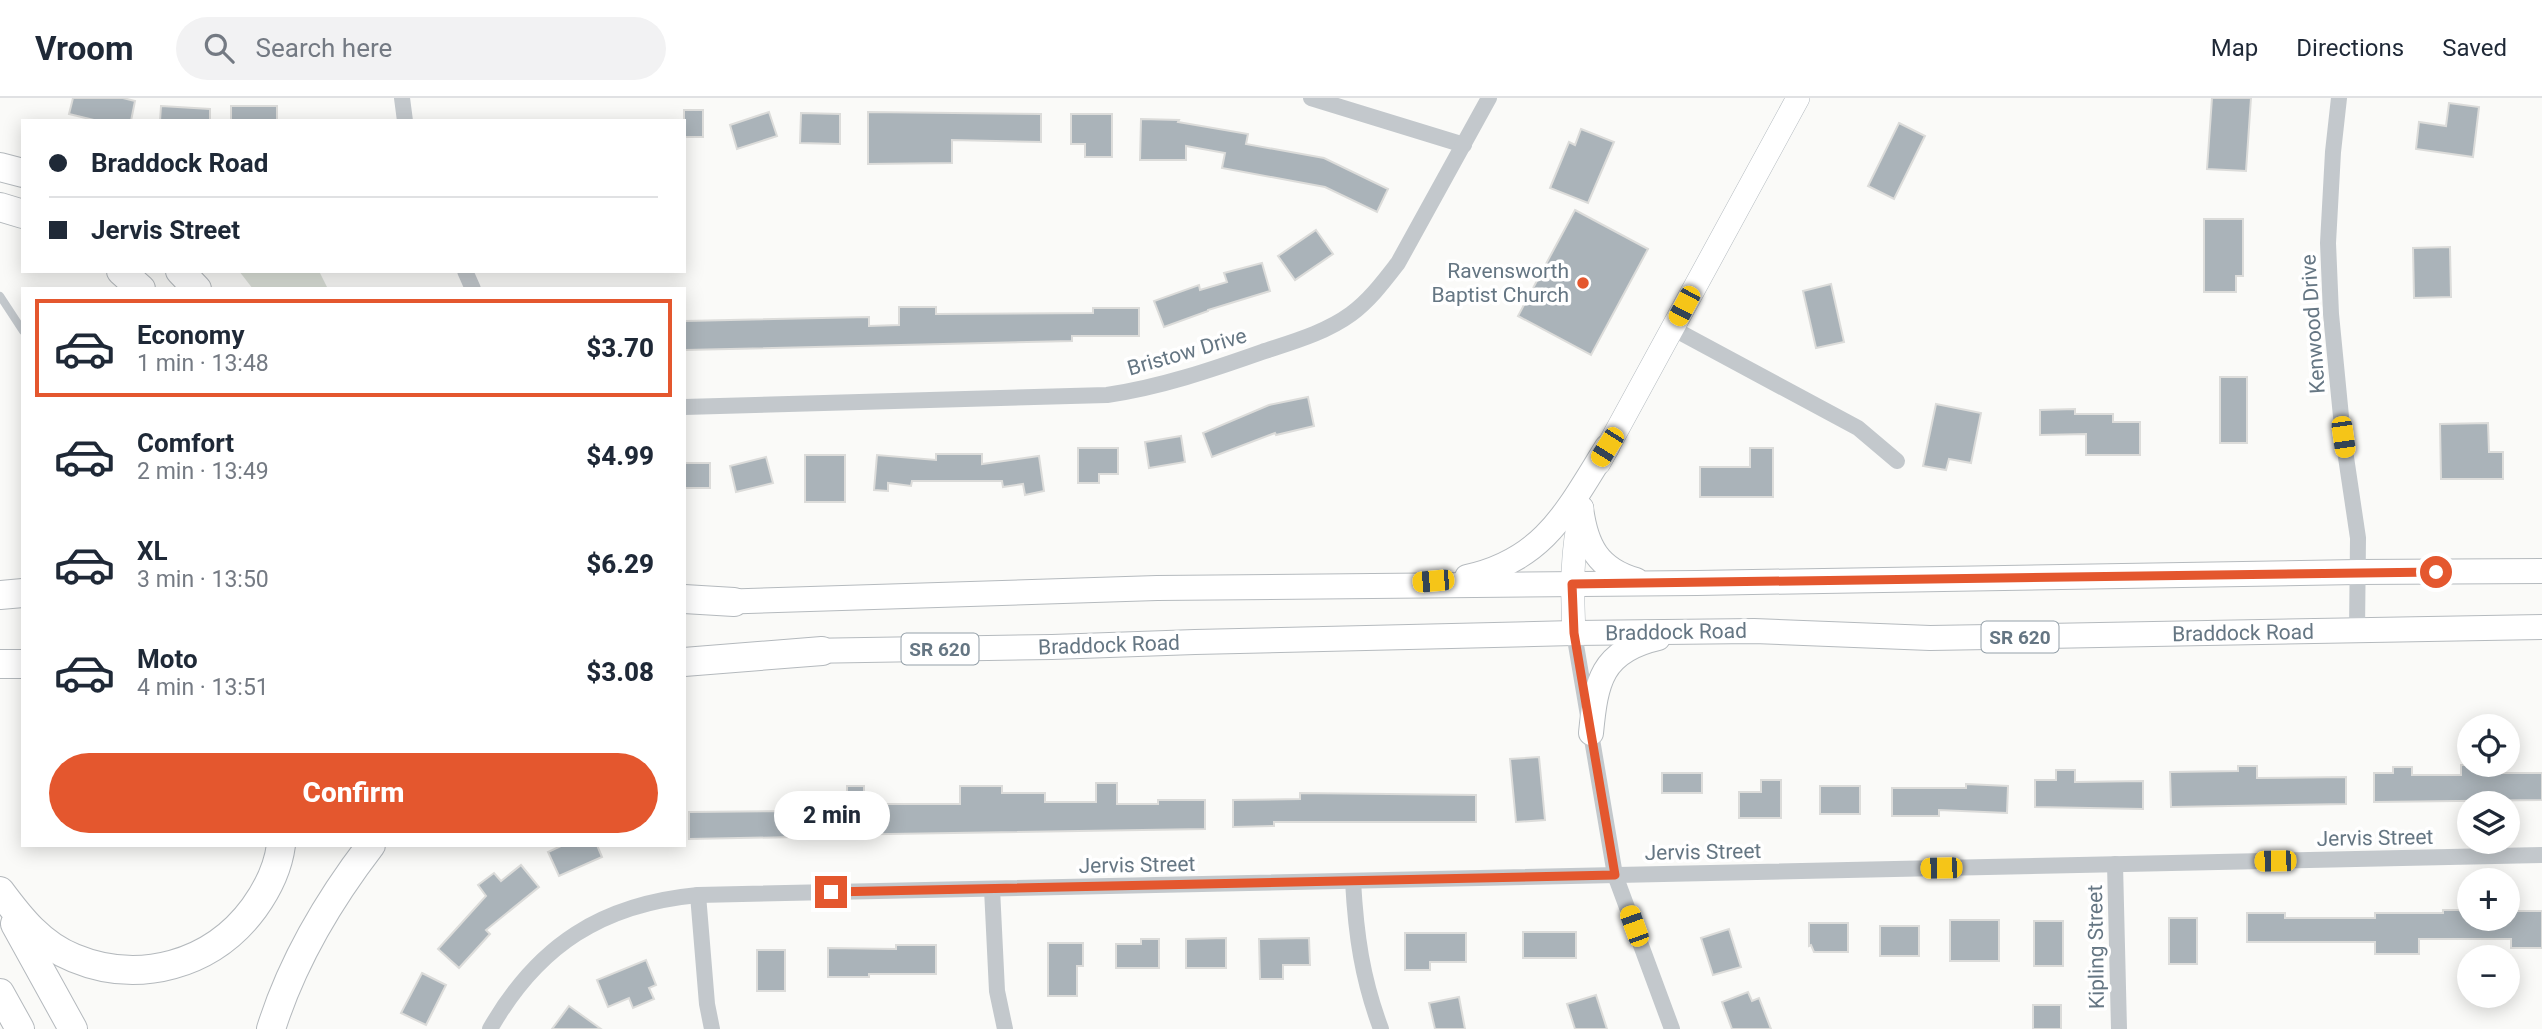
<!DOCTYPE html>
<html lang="en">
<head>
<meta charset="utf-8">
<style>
  body { margin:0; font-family:Roboto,sans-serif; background:#f2f2f3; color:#1f2937; height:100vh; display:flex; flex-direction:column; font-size:26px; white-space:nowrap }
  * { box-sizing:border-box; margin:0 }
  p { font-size:23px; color:#747a83 }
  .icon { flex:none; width:38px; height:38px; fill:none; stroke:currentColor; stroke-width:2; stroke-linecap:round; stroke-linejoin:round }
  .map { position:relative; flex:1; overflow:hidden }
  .details { position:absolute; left:21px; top:189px; width:665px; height:560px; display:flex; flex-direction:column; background:#fff; border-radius:0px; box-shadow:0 4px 18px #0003 }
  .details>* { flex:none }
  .guide { position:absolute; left:21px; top:21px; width:665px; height:154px; border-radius:0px; box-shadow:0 4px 18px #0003; display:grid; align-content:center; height:154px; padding:0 28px; background:#fff }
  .tools { position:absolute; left:2457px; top:616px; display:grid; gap:14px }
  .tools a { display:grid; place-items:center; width:63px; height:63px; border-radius:50%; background:#fff; box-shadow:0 4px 18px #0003; font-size:35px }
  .end { position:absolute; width:32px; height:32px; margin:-16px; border:9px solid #e4572e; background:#fff; box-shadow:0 0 0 4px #fff }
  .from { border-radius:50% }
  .bubble { position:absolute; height:49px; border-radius:24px; background:#fff; box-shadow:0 4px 18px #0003; font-size:23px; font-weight:800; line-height:49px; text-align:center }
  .car { position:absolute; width:21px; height:42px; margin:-21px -10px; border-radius:9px; box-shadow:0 0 5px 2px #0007; background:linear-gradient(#f5c518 24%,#345 0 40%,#f5c518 0 76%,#345 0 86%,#f5c518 0) }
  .guide b { display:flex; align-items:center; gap:24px; height:66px; font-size:26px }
  .guide b+b { border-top:2px solid #e0e1e3 }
  .guide i { width:18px; height:18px; background:#1f2937 }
  ul { padding:12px 0 0; list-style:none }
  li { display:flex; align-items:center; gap:21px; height:98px; margin:0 14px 10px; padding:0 14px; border:4px solid transparent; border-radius:0px }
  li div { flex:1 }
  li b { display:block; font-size:26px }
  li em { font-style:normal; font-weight:800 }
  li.selected { border-color:#e4572e }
  li>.icon { width:63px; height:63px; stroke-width:1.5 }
  .primary-button { display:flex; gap:14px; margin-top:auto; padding:14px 28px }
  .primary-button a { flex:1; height:80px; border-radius:42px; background:#e4572e; color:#fff; font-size:28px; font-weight:800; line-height:80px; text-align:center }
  header { display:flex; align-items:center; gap:42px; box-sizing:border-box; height:98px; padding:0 35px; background:#fff; border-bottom:2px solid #e0e1e3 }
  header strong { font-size:33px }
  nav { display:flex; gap:38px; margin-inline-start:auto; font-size:24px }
  .search { width:490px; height:63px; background:#f2f2f3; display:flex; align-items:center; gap:18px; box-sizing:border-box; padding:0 24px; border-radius:38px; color:#747a83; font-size:26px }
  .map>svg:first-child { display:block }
  .green { fill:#dadfd7 }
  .building { fill:#aab3b9; stroke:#dcdcda; stroke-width:2 }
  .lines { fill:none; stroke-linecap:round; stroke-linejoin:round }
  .secondary-casing { stroke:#b3babf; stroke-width:24 }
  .primary-casing { stroke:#b5babe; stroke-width:26 }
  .highway-casing { stroke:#b4b9bd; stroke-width:30 }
  .lane { stroke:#c3c8cc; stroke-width:8 }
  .street { stroke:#c3c8cc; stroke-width:16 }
  .secondary { stroke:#fff; stroke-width:23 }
  .primary { stroke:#fff; stroke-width:24 }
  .highway { stroke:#fff; stroke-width:28 }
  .route { stroke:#e4572e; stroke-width:9 }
  .poi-dot { fill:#e4572e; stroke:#fff; stroke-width:2.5 }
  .labels { text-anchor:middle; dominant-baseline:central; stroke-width:7; stroke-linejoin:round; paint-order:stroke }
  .shield { fill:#fff; stroke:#939fa8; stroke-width:2 }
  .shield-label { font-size:19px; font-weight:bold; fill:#657683 }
  .poi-label { font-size:21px; fill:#657683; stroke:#fff; text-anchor:end }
  .street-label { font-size:21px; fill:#657683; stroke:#fff }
</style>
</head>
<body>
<header>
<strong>Vroom</strong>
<div class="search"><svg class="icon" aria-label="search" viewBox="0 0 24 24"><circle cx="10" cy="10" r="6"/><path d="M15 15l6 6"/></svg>Search here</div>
<nav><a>Map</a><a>Directions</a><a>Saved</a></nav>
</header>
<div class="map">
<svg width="2542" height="931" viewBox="0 0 2542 931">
  <rect width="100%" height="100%" fill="#fafaf8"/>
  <path class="green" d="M239,173H319L328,191H253Z"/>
  <g class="building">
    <path d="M73,0H123L135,3L131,23H98L69,16Z"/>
    <path d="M2212,0H2251L2246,73L2207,71Z"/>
    <path d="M2449,5L2479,9L2473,59L2416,51L2419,24L2446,28Z"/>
    <path d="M161,8L210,11V23H160Z"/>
    <rect x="231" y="8" width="46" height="15"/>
    <rect x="684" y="12" width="19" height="27"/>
    <path d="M769,14L777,38L737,51L730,27Z"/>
    <path d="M868,14L1041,16V44L952,42V65L868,66Z"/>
    <path d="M801,15L840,16V46L800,45Z"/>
    <path d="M1071,16H1112V59H1085V46H1071Z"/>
    <path d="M1141,21L1179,22L1178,24L1248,36L1246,46L1324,60L1388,91L1377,114L1325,89L1222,70L1225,55L1186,48V62H1140Z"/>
    <path d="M1899,25L1925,38L1894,101L1868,88Z"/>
    <path d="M1581,31L1614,44L1588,105L1550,90L1569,44L1575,47Z"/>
    <path d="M1575,112L1648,151L1591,257L1518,218Z"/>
    <path d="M2204,121H2243V178H2236V194H2204Z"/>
    <path d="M1316,132L1333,156L1295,182L1278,158Z"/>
    <path d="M2450,149L2451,199L2414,200L2413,150Z"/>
    <path d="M1262,165L1270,193L1208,212V213L1164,229L1154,203L1199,187L1200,192L1227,184L1224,175Z"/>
    <path d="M1831,186L1844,244L1816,250L1803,193Z"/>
    <path d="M899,209H936V216L1093,215V210H1139V238H1072V243L685,252V223L869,219V228L899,227Z"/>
    <rect x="2220" y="279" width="27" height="66"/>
    <path d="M1308,299L1314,328L1276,337L1275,335L1212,359L1203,335L1269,307Z"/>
    <path d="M1936,306L1981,315L1971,365L1949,361L1946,372L1923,368Z"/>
    <path d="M2075,311V316H2113V324H2140V357H2086V336L2040,337V312Z"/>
    <path d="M2488,325L2489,354H2503V381H2441L2440,326Z"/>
    <path d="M1181,338L1185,364L1149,370L1145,344Z"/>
    <path d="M1078,350H1118V376H1099V385H1078Z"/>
    <path d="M1750,350H1773V399H1700V369H1750Z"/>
    <path d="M936,356H982V366L1039,358L1044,393L1025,397L1023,386L1003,389L1002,383H912L911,388L888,385V393L874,392L877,357L936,362Z"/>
    <rect x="805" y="357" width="40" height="47"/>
    <path d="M766,359L773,385L736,394L730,368Z"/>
    <rect x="684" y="365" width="26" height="25"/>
    <path d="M1539,659L1545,722L1516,724L1510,661Z"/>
    <path d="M2461,667H2481V675H2542V702L2374,704V675H2393V669H2412V677H2461Z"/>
    <path d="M2238,668H2257V680L2346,679V706L2171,709L2170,674L2238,673Z"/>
    <path d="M2056,672H2075V684L2143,683V711L2035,709V682H2056Z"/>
    <rect x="1662" y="675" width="40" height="20"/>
    <path d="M1761,682H1781V720H1739V694H1761Z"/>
    <path d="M1096,685H1117V706H1158V702H1205V731L825,737V708H847V688H864V706H960V688H1002V695H1045V704H1096Z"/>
    <path d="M1966,686L2008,688L2007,715L1939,712V718H1892V690H1966Z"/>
    <rect x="1820" y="688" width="40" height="28"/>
    <path d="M1300,695L1476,697V724H1274V728L1233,729V702L1300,701Z"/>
    <path d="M797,713V739L689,741V714Z"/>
    <path d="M563,747H597L602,759L559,778L548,754Z"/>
    <path d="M521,767L539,789L486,832L490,836L459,870L438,851L486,798L478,787L494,775L501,783Z"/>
    <path d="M2443,812H2469V821H2511V813H2542V850H2511V841H2419V856H2375V844H2247V815H2285V820H2375V815H2443Z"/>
    <rect x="2169" y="820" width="28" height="46"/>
    <rect x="1950" y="822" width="49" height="41"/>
    <rect x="2034" y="823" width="29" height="45"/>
    <path d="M1809,825H1848V854H1814L1811,847L1809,848Z"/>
    <rect x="1880" y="828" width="39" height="30"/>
    <path d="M1729,831L1741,869L1713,877L1701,840Z"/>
    <rect x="1523" y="834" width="53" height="26"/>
    <path d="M1405,835H1466V864H1430V872H1405Z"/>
    <path d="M1226,840V870H1186V841Z"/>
    <path d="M1309,840L1310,867H1283V881H1260L1259,841Z"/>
    <path d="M1141,841H1159V870H1116V846H1141Z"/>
    <path d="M1048,845H1083V868H1077V898H1048Z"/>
    <path d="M896,847H936V876H869V879H828V850L896,851Z"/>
    <rect x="757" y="852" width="28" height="41"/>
    <path d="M646,862L656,887L649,890L654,901L633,910L629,900L608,909L597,882Z"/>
    <path d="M422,875L446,887L426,927L401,915Z"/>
    <path d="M1748,894L1752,903L1759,900L1771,931H1732L1722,904Z"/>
    <path d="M1596,897L1607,931H1575L1567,906Z"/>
    <path d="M1459,899L1465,931H1435L1429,905Z"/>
    <rect x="2033" y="907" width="28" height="24"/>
    <path d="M569,908L601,931H552Z"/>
  </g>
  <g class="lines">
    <g class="secondary-casing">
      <g id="secondary">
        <path d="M1599,365L1798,0"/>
        <path d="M1574,535C1572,492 1571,452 1582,410"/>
      </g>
    </g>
    <g class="primary-casing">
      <g id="primary">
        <path d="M1581,410C1586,448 1598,471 1636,482"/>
        <path d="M1467,479C1545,462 1568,411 1607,349"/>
        <path d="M716,504L1157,490L1697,485L2358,474L2542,473"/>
        <path d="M804,553L1052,549L1195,544L1574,535L1754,533L1930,540L2542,529"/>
        <path d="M1591,635C1596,584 1601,553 1658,540"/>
      </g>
    </g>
    <g class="highway-casing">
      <g id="highway">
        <path d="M0,69L23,75"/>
        <path d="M0,109L23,116"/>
        <path d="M121,173L141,191"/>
        <path d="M180,173L197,191"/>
        <path d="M0,497L23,495"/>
        <path d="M684,501L734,504"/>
        <path d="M684,564L822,553"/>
        <path d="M0,566H23"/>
        <path d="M0,793C20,820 41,847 74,860C139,887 212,867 254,810C267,792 278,770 281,747"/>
        <path d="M15,826L73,931"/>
        <path d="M0,895L20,931"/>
        <path d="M271,931C292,864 328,803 371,747"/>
      </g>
    </g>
    <path class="lane" d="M0,198L23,233"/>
    <g class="street">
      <path d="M402,0L405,23"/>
      <path d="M1311,0L1464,47"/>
      <path d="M2339,0L2333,54L2328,145L2331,216L2343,339L2358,440L2357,533"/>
      <path d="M465,173L473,191"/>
      <path d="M1672,230L1858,330L1897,363"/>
      <path d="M684,309L1107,297C1161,289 1211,272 1262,254C1292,244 1325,235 1351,216C1370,202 1384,183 1398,165L1489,0"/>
      <path d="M1574,535L1615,777L1672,931"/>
      <path d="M2115,766L2119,931"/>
      <path d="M1353,783C1356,837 1362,880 1381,931"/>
      <path d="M992,791L997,893L1005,931"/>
      <path d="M698,797L707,906L712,931"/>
      <path d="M490,931C538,847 602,806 698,797L2542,757"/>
    </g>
    <use href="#secondary" class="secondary"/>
    <use href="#primary" class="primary"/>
    <use href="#highway" class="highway"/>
  </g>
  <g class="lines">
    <path class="route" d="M831,794L1615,777L1574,535L1572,486L2436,474"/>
  </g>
  <circle class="poi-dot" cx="1583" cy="185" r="7"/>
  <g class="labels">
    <g class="shield">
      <rect x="1981.5" y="523.5" width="77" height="31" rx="5"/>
      <rect x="901.5" y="535.5" width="77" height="31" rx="5"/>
    </g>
    <g class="shield-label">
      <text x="2020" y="539">SR 620</text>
      <text x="940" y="551">SR 620</text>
    </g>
    <g class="poi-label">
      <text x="1569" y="173">Ravensworth<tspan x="1569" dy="24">Baptist Church</tspan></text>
    </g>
    <g class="street-label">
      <text transform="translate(2313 226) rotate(-94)">Kenwood Drive</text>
      <text transform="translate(1187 254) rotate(-16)">Bristow Drive</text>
      <text transform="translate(1676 534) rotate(-1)">Braddock Road</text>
      <text transform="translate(2243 535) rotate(-1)">Braddock Road</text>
      <text transform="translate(1109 547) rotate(-2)">Braddock Road</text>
      <text transform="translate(2375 740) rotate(-1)">Jervis Street</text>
      <text transform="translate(1703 754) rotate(-1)">Jervis Street</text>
      <text transform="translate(1137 767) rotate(-1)">Jervis Street</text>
      <text transform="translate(2096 849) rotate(-91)">Kipling Street</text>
    </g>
  </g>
</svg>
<div class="tools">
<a><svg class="icon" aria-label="locate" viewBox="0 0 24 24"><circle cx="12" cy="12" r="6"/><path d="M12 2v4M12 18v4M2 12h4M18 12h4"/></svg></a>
<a><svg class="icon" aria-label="layers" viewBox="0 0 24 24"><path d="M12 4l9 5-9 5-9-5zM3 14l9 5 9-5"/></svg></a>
<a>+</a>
<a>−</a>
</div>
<i class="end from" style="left:2436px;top:474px"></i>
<i class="end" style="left:831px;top:794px"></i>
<div class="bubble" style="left:774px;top:693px;width:116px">2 min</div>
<i class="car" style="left:1684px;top:208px;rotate:208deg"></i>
<i class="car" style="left:2343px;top:339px;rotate:172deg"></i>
<i class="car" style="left:1607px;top:349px;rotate:212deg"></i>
<i class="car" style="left:1433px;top:483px;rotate:265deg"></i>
<i class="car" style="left:2275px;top:763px;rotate:269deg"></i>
<i class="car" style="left:1941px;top:770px;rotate:269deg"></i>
<i class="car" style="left:1634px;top:828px;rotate:340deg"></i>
<div class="guide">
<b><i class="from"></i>Braddock Road</b>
<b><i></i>Jervis Street</b>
</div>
<section class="details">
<ul>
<li class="selected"><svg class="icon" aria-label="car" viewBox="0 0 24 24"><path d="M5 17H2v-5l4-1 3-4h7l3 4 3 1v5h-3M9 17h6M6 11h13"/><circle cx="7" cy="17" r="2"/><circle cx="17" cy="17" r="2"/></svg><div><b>Economy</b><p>1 min · 13:48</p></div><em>$3.70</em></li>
<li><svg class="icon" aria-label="car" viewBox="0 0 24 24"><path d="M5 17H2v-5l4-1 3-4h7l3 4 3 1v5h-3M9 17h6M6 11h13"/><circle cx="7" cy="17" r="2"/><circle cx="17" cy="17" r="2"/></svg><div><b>Comfort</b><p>2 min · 13:49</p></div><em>$4.99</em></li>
<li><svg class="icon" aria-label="car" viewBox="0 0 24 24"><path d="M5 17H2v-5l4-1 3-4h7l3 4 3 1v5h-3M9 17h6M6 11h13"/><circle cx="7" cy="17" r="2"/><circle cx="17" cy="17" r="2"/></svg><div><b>XL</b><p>3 min · 13:50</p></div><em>$6.29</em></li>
<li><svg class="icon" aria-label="car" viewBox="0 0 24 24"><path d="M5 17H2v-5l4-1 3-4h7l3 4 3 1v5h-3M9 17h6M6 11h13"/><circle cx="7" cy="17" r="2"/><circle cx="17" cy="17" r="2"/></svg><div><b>Moto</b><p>4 min · 13:51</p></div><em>$3.08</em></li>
</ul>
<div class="primary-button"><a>Confirm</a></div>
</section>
</div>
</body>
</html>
